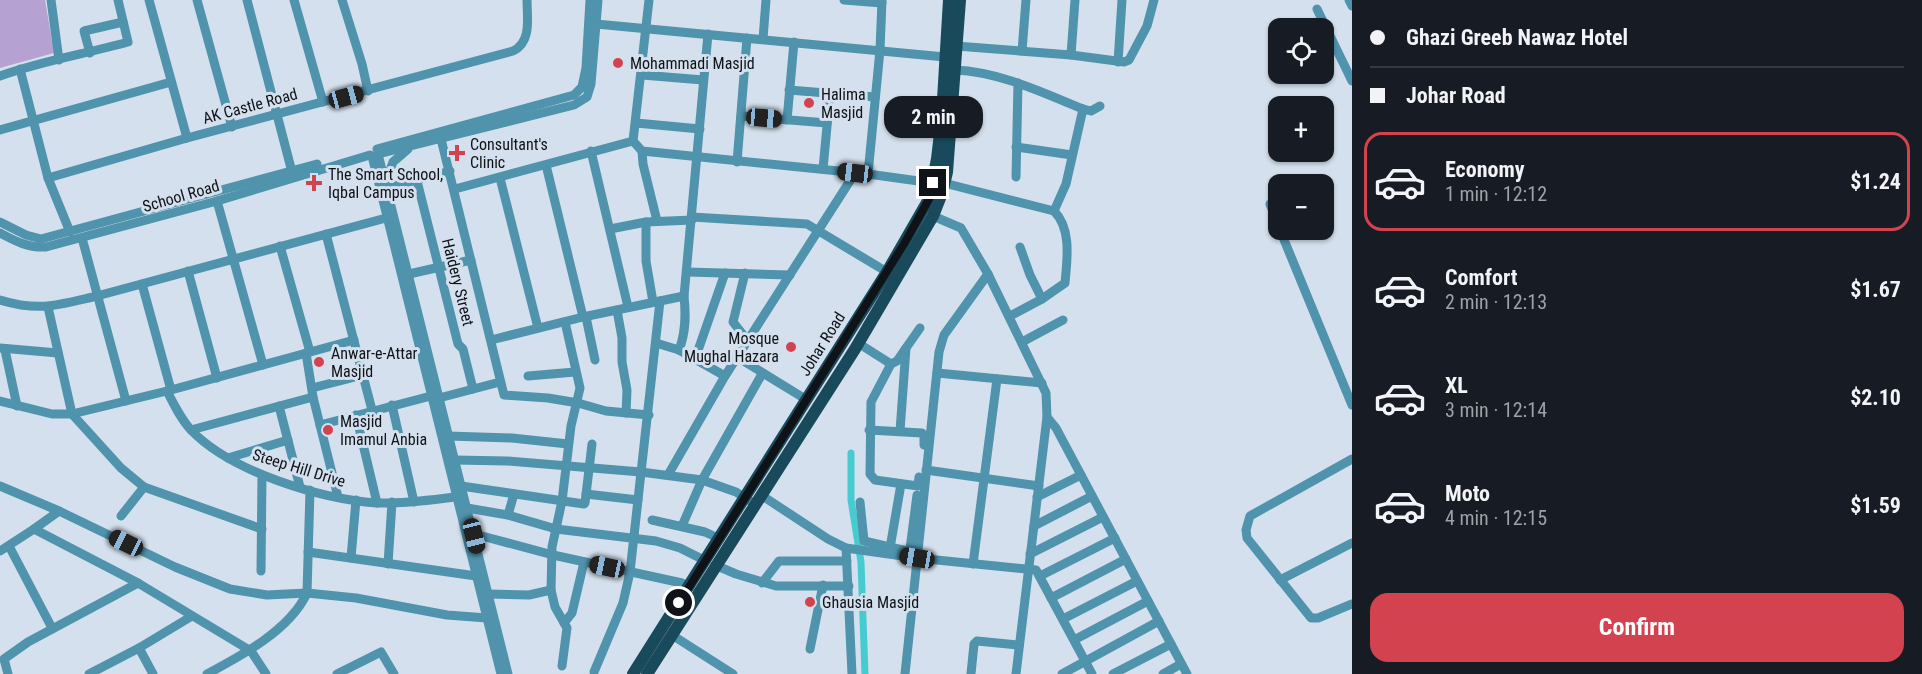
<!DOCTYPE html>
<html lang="en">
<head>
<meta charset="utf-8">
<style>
  body { margin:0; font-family:"Roboto Condensed",sans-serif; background:#20242c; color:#f1f3f6; height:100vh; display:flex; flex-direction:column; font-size:22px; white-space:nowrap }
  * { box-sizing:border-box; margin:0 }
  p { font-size:20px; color:#9ea1a6 }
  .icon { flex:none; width:33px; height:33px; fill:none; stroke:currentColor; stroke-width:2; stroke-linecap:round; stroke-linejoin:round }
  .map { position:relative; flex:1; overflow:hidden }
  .sheet { display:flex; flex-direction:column; background:#171b24; width:570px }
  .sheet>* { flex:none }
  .banner { display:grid; align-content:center; height:132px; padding:0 18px; background:#171b24 }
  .controls { position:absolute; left:1268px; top:18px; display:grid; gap:12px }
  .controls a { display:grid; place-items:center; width:66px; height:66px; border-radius:12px; background:#171b24; box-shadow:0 2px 4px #0004; font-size:30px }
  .end { position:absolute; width:27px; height:27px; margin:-14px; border:8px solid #0f1217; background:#fff; box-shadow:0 0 0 3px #fff }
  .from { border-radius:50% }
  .bubble { position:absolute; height:42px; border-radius:18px; background:#171b24; box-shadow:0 2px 4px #0004; font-size:20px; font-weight:700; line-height:42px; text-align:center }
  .car { position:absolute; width:18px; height:36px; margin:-18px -9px; border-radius:8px; box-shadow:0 0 4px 2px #0007; background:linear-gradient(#222 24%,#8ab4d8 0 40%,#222 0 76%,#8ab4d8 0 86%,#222 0) }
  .banner b { display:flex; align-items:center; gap:21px; height:57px; font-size:22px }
  .banner b+b { border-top:2px solid #363941 }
  .banner i { width:15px; height:15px; background:#f1f3f6 }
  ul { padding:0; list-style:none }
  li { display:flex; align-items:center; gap:18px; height:99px; margin:0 12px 9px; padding:0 6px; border:3px solid transparent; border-radius:18px }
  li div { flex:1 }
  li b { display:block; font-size:22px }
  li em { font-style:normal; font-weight:700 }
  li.selected { border-color:#d3434f }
  li>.icon { width:54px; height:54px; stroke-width:1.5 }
  .cta { display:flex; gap:12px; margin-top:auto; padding:12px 18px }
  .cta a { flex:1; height:69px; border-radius:18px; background:#d3434f; color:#fff; font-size:24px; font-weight:700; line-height:69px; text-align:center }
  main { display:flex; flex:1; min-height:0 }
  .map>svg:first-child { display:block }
  .green { fill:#b5a2d3 }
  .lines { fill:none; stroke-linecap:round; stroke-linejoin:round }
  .canal { stroke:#46cbd0; stroke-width:7 }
  .minor { stroke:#5093ac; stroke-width:9 }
  .major { stroke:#194a5b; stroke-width:12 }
  .route { stroke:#0f1217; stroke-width:8 }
  .poi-dot { fill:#d3434f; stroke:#d4e0ed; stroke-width:2 }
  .labels { text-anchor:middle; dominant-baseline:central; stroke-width:6; stroke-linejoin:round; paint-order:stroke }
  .poi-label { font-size:16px; fill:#0f1217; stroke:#d4e0ed; text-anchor:start }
  .street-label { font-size:16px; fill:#0f1217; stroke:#d4e0ed }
</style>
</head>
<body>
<main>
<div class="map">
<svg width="1352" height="674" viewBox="0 0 1352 674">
  <rect width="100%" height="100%" fill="#d4e0ed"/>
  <path class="green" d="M0,0H45L54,53L0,68Z"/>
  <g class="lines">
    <path class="canal" d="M851,453V500L861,562L865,674"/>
    <g class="minor">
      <path d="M51,0L59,60"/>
      <path d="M149,0L187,138"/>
      <path d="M197,0L232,127"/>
      <path d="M247,0L292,172"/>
      <path d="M294,0L323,102"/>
      <path d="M342,0L362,64L368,91"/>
      <path d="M649,0L633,141L642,151L868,174L933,183"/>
      <path d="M844,0L882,3"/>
      <path d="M1349,0L1352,6"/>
      <path d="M1317,9L1352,81"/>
      <path d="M596,24L945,57"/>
      <path d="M763,39L766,0"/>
      <path d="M956,46L1071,55L1124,62L1129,60L1147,26L1154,0"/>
      <path d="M1022,51L1026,0"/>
      <path d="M90,53L84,31L123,22"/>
      <path d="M1071,55L1075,0"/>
      <path d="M1118,62L1122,0"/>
      <path d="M20,69L48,178L70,232"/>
      <path d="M955,70C1000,72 1041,92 1083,109L1091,111L1100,106"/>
      <path d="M642,75L703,80"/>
      <path d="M0,76C41,61 85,54 128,42L118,0"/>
      <path d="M789,90L875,97"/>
      <path d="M741,116L827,123"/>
      <path d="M787,120L794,42"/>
      <path d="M636,123L700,129"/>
      <path d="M0,130L171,82"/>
      <path d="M441,139L504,395L548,398L578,403L606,411L649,415"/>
      <path d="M1016,147L1072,155"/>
      <path d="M377,149L574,95L582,87L586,68L590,0"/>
      <path d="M591,151L628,307"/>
      <path d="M642,151L643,164L657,221"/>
      <path d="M372,156L501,674"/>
      <path d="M737,162L747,38"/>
      <path d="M546,165L583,317"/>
      <path d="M823,169L830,94"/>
      <path d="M868,174L880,50L882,0"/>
      <path d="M1016,177L1018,83"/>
      <path d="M48,178L187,138L513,51C532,42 527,18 527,0"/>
      <path d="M500,178L538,328"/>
      <path d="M386,181L393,162L408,149"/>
      <path d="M417,181L458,344L463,349L473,389"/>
      <path d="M944,183L1054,211C1072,229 1067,260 1065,283L1042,299L1010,316"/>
      <path d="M387,188L450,171"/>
      <path d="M455,189L633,141"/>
      <path d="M217,201L263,365"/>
      <path d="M1270,204L1278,224"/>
      <path d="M1054,211L1066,184L1083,109"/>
      <path d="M933,216L961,228L988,274L1046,393L1047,417L1016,674"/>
      <path d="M692,217L807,224L887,272"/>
      <path d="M0,222L26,235L41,239L317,164"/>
      <path d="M646,222V261L653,302"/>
      <path d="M610,229L646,222L692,220"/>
      <path d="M1280,230L1352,405"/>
      <path d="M0,233C15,241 28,248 46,247L217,201L370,155"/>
      <path d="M326,234L372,410"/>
      <path d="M82,238L126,401"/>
      <path d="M280,246L310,352"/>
      <path d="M1020,247L1030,275L1042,299"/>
      <path d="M188,271L217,378"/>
      <path d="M688,272L790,275"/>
      <path d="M745,273L733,322L748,341"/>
      <path d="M409,274L471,260"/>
      <path d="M142,284L171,390"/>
      <path d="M0,300C40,312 58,305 97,296L386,218"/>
      <path d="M48,307L72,414L121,468L144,487L262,529"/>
      <path d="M617,310L622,338V362L627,390L626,413"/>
      <path d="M586,317L595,360"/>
      <path d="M491,340L583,317L684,296"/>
      <path d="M1022,342L1063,320"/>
      <path d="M656,343L679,350L725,376"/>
      <path d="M858,343L891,364"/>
      <path d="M0,348L58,353"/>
      <path d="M906,348L897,361L891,364L871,402L870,474L875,480L918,486L919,477"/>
      <path d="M5,350L17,406"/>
      <path d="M679,350C686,332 686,315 684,296L708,34"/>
      <path d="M306,353L313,397L338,497"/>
      <path d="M737,357L807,400"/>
      <path d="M695,359L725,273"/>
      <path d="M937,373L1042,383"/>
      <path d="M528,376L575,372"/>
      <path d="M312,388L363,375"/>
      <path d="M167,391C174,405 181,419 191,430C231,472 321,499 377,503C403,504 430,500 455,497"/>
      <path d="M439,398L500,382"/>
      <path d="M0,401L52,414H72L171,390L354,340"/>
      <path d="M392,405L414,502"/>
      <path d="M279,406L300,487"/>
      <path d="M356,415L377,503"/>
      <path d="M1047,417L1056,428L1187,674"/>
      <path d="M320,425L431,396"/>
      <path d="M191,430L313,397"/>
      <path d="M869,430L922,433L924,436V445"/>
      <path d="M900,431L906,348L920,328"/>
      <path d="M448,436L512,438L568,444"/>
      <path d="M228,458L288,440"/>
      <path d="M1352,459L1250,516L1246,530L1247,538L1311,618H1318L1352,604"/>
      <path d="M455,460L507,461L641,472L702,480L736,492L750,501"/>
      <path d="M926,470L1039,486"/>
      <path d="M668,475L725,376L855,173"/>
      <path d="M0,486L59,511"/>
      <path d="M461,486L584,504L585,503L592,444"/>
      <path d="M586,494L638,500"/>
      <path d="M761,495L828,539L846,548L917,558L1036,570L1092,674"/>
      <path d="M1037,497L1081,475"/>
      <path d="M860,502L864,541L907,551L910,549L917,495"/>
      <path d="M467,508L508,515L556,529L656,541L680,548L706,561"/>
      <path d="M508,515L514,494"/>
      <path d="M121,516L144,487"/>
      <path d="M652,520L705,532L720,539"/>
      <path d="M682,526L702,480L762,374"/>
      <path d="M1034,526L1092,496"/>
      <path d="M34,529L59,511L175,567L230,589L267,595L307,593L356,598L447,615L487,618"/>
      <path d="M469,536H482L553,555L682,583L690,587"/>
      <path d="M9,546L52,628"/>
      <path d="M846,548L852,674"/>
      <path d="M890,548L901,484"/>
      <path d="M0,551L34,529L138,583L251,651L266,674"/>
      <path d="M308,552L476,576"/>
      <path d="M1030,554L1103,517"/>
      <path d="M351,558L356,500"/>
      <path d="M388,564L392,502"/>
      <path d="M973,564L997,379"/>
      <path d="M715,565L736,574L776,586H849"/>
      <path d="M261,571L262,475"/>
      <path d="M1040,576L1115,538"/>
      <path d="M1280,580L1352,543"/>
      <path d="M762,583L779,561H847"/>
      <path d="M488,594L529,595L551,590"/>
      <path d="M1051,598L1126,559"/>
      <path d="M1063,619L1137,581"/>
      <path d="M564,623L572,613L584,562"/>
      <path d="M672,635L733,674"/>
      <path d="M1074,640L1148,601"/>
      <path d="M139,648L153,674"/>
      <path d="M810,649L823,585"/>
      <path d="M562,666L567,628L555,607L551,590L552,547L562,501L571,426L580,388L565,322"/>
      <path d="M594,672L623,603L630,572L660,301"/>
      <path d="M8,674L4,659L28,642L138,583"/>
      <path d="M89,674L139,648L192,616"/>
      <path d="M207,674C241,656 290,630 307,593L310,490"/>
      <path d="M337,674L381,652L394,674"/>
      <path d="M508,674L378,154L574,105L587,97L591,84L598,0"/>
      <path d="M905,674L939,352L944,335L988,274"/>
      <path d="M971,674L974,644L977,641L1019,645"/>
      <path d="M1062,674L1159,621"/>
      <path d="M1113,674L1171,644"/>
      <path d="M1163,674L1181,664"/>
    </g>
    <g class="major">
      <path d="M633,674L887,272L929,199L937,159L942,116L949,0"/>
      <path d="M647,674L855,349L933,216L942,193L947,172L960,0"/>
    </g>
  </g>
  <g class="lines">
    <path class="route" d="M679,603L904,244L929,199L933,183"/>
  </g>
  <g class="poi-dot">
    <circle cx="618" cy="63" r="6"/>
    <circle cx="809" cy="103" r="6"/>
    <path d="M454 144h6v6h6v6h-6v6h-6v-6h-6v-6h6z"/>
    <path d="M311 174h6v6h6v6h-6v6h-6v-6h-6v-6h6z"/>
    <circle cx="791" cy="347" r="6"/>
    <circle cx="319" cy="362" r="6"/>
    <circle cx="328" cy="430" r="6"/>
    <circle cx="810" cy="602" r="6"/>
  </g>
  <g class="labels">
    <g class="poi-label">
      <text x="630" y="63">Mohammadi Masjid</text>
      <text x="821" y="94">Halima<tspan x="821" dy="18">Masjid</tspan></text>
      <text x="470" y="144">Consultant's<tspan x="470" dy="18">Clinic</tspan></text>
      <text x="328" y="174">The Smart School,<tspan x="328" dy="18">Iqbal Campus</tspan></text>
      <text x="779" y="338" text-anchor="end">Mosque<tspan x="779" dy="18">Mughal Hazara</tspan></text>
      <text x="331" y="353">Anwar-e-Attar<tspan x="331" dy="18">Masjid</tspan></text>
      <text x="340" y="421">Masjid<tspan x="340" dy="18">Imamul Anbia</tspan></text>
      <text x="822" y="602">Ghausia Masjid</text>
    </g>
    <g class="street-label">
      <text transform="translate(250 106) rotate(-15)">AK Castle Road</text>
      <text transform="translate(181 196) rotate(-16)">School Road</text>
      <text transform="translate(458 282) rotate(76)">Haidery Street</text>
      <text transform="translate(822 344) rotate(-58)">Johar Road</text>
      <text transform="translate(299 468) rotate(17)">Steep Hill Drive</text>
    </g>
  </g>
</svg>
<div class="controls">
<a><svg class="icon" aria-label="locate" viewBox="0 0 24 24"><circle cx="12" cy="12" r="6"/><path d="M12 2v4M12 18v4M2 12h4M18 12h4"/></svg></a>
<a>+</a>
<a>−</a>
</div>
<i class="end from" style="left:679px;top:603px"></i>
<i class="end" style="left:933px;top:183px"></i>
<div class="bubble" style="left:884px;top:96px;width:99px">2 min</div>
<i class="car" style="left:346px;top:97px;rotate:75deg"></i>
<i class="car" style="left:764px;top:118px;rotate:95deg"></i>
<i class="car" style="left:855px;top:173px;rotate:277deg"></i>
<i class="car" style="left:474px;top:536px;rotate:166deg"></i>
<i class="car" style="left:126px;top:543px;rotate:296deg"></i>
<i class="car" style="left:917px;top:558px;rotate:280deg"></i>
<i class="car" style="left:607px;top:567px;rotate:282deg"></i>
</div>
<section class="sheet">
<div class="banner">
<b><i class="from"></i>Ghazi Greeb Nawaz Hotel</b>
<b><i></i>Johar Road</b>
</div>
<ul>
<li class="selected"><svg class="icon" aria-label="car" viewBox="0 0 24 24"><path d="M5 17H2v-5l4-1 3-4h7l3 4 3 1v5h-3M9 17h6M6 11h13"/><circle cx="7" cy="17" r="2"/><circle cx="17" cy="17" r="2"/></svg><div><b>Economy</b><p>1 min · 12:12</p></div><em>$1.24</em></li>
<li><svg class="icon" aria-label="car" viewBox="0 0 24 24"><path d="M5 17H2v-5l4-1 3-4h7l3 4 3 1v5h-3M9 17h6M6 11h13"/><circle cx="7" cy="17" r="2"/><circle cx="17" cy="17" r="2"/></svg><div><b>Comfort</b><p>2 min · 12:13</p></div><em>$1.67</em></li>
<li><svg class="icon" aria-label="car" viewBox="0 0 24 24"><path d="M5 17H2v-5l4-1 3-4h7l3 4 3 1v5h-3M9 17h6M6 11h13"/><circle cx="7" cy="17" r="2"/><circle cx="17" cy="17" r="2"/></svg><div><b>XL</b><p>3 min · 12:14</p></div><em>$2.10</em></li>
<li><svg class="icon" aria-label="car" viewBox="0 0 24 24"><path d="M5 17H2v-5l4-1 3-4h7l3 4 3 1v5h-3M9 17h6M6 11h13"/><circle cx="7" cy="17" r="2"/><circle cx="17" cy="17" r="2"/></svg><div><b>Moto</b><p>4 min · 12:15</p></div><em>$1.59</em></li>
</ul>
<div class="cta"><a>Confirm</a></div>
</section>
</main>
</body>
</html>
